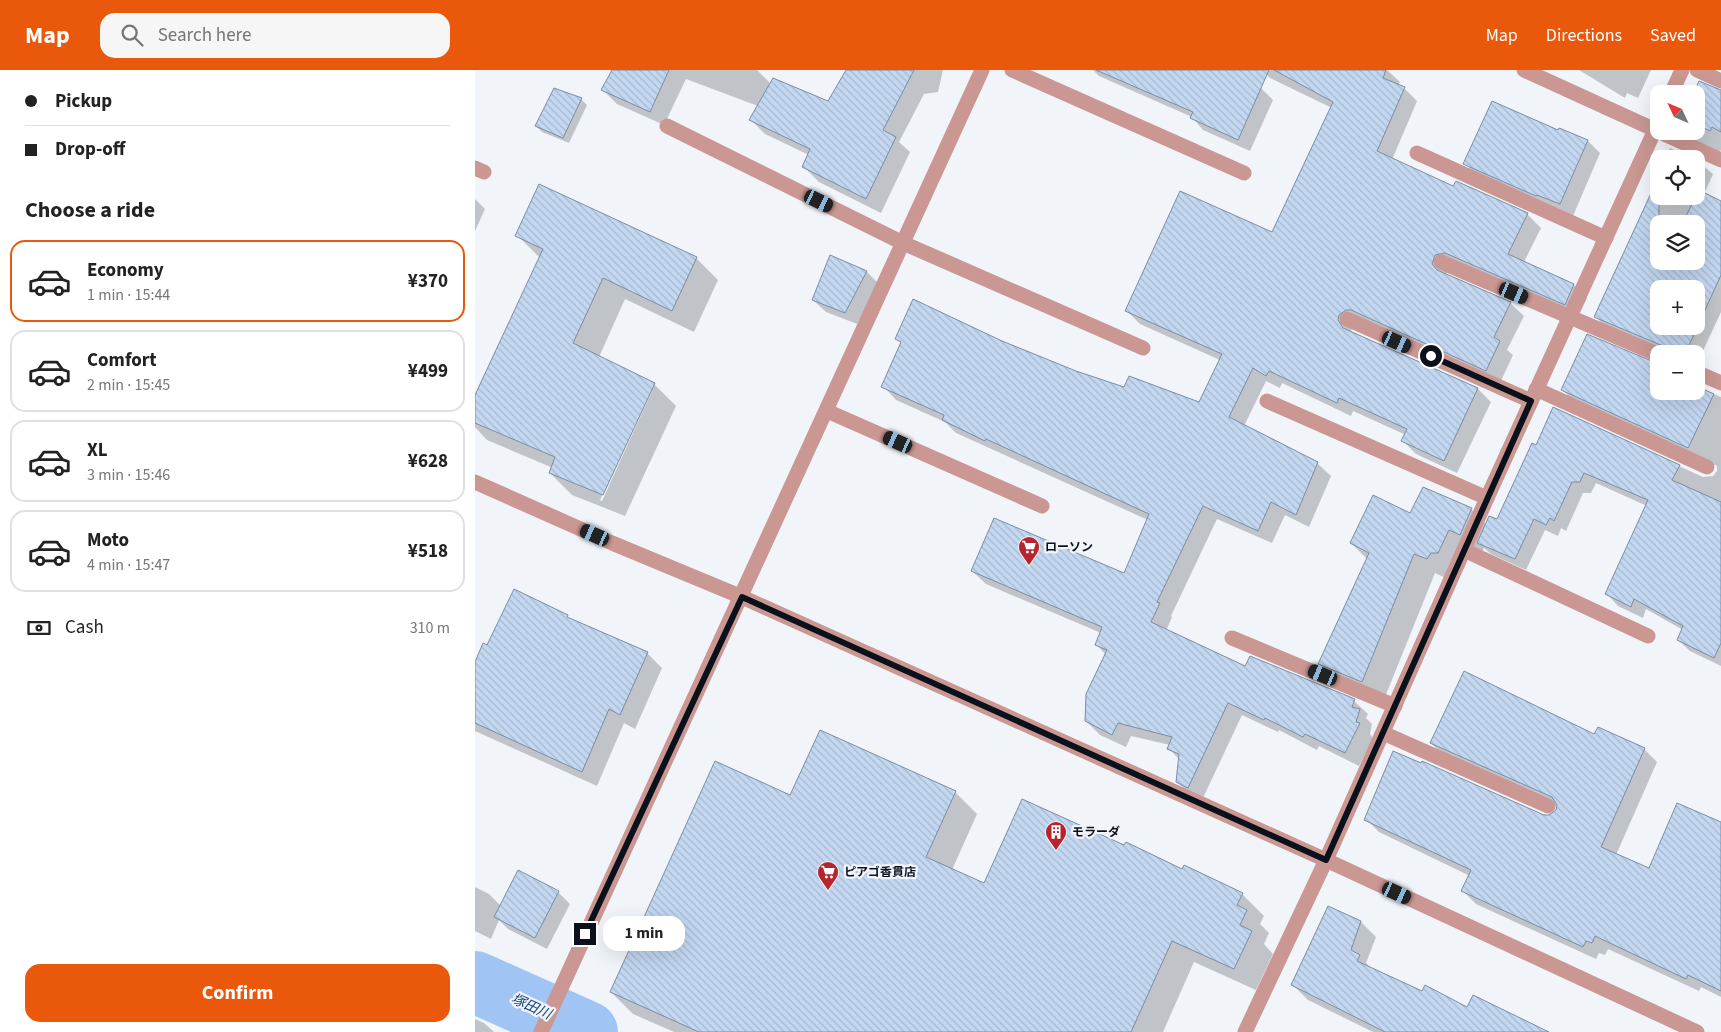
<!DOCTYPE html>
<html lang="en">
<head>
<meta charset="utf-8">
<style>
  body { margin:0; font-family:"Source Sans 3","Noto Sans JP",sans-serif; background:#f6f6f6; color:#222; height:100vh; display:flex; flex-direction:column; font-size:19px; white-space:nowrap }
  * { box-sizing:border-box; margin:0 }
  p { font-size:16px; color:#767676 }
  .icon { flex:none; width:28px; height:28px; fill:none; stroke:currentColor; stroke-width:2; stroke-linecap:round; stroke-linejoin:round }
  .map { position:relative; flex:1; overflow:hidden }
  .side { display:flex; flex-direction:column; background:#fff; width:475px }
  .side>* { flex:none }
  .top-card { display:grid; align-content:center; height:110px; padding:0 25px; background:#fff }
  .needle { width:32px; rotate:314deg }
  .buttons { position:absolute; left:1175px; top:15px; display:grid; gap:10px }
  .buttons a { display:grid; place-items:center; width:55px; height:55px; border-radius:10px; background:#fff; box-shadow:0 5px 20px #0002; font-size:25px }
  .end { position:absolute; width:22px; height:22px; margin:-11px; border:6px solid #0a111a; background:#fff; box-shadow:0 0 0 2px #fff }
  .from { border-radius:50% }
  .bubble { position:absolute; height:35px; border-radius:15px; background:#fff; box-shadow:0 5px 20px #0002; font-size:16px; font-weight:700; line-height:35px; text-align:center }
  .car { position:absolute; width:15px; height:30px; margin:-15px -8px; border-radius:6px; box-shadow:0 0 4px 1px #0007; background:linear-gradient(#222 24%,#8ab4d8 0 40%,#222 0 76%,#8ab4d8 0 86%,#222 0) }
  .top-card b { display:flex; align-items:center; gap:18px; height:48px; font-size:19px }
  .top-card b+b { border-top:1px solid #e0e0e0 }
  .top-card i { width:12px; height:12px; background:#222 }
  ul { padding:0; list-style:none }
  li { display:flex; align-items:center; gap:15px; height:82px; margin:0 10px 8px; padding:0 15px; border:2px solid #e0e0e0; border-radius:15px }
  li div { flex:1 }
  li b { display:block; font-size:19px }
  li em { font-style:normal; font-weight:700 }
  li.active { border-color:#ea580c }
  li>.icon { width:45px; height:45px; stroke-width:1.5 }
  h2 { padding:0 25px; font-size:22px; line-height:60px }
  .pay { display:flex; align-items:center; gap:12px; height:55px; padding:0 25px; font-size:19px }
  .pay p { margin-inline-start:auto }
  .button { display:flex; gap:10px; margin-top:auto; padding:10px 25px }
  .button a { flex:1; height:58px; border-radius:15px; background:#ea580c; color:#fff; font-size:20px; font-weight:700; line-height:58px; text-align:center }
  header { display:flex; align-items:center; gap:30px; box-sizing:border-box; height:70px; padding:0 25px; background:#ea580c; color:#fff }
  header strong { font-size:24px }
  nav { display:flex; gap:28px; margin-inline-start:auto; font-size:18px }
  .search { width:350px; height:45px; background:#f6f6f6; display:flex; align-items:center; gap:12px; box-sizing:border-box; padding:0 18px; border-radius:15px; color:#767676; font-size:19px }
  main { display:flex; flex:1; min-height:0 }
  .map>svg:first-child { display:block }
  .shadow { fill:#0003; fill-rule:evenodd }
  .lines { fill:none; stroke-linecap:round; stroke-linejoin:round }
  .river { stroke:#a0c5f4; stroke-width:62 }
  .building { fill:url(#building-back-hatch); stroke:#7a8da5; fill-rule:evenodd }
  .minor { stroke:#ca9793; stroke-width:15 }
  .route { stroke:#0a111a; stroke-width:6 }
  .labels { text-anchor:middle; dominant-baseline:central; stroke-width:4.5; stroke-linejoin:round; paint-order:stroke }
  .poi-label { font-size:12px; font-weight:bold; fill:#0a111a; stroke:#f1f5fa; text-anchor:start }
  .water-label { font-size:14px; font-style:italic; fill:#13437c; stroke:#f1f5fa }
</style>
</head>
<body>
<header>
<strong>Map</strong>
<div class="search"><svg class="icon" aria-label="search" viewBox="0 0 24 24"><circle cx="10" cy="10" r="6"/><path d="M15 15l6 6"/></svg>Search here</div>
<nav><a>Map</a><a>Directions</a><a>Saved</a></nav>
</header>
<main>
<section class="side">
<div class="top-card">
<b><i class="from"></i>Pickup</b>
<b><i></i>Drop-off</b>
</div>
<h2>Choose a ride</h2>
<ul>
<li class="active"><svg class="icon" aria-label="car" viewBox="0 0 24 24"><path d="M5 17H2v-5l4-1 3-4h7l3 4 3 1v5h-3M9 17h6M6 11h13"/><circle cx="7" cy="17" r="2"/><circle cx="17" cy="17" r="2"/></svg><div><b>Economy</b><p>1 min · 15:44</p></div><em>¥370</em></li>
<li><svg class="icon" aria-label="car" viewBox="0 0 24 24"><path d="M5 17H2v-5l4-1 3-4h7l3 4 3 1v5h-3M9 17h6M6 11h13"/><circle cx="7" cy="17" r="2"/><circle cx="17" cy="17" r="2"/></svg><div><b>Comfort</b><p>2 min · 15:45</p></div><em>¥499</em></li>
<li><svg class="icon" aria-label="car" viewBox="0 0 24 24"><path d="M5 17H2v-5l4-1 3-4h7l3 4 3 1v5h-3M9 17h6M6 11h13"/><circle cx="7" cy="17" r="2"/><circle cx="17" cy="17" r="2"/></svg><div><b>XL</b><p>3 min · 15:46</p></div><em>¥628</em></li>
<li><svg class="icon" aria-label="car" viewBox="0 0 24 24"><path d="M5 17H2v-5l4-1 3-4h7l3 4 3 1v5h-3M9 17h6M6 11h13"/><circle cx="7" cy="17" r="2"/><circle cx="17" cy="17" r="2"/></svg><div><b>Moto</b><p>4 min · 15:47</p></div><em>¥518</em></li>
</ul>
<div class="pay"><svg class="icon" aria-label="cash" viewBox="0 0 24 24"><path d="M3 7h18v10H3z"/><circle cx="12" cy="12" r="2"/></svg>Cash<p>310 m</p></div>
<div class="button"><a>Confirm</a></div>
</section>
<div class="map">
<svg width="1246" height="962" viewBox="0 0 1246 962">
  <defs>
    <pattern id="building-back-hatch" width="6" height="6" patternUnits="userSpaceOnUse" patternTransform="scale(1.25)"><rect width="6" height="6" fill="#c3d7f1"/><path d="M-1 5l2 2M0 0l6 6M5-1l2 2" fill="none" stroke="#a6b8ce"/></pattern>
  </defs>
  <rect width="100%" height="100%" fill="#f1f5fa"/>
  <g class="shadow">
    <path d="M138,0H282L296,14L354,33L372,0H468L463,22L449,24L424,72L435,82L406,143L344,112L329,97L334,85L290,64L275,49L283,36L211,9L189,55L142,34L127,19Z"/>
    <path d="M618,0H747L786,18L798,30L775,81L728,60L717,47L624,6Z"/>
    <path d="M787,0H912L925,12L923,16L929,18L942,31L917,90L979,118L1052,144L1066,158L1049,192L1099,215L1112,228L1103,247L973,198L971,205L1035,233L1049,246L1032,280L1038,285L1025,313L877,258L876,262L1003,319L1016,332L982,403L941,384L928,371L931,365L878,341L876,346L807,313L805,318L791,311L769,356L842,393L856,406L834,457L810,445L797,473L742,449L696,546L697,547L691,561L771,598L879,631L893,644L891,648L897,654L895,664L898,668L884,696L844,676L842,680L804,660L803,662L767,645L727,730L716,725L702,712L705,690L693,678L695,675L656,666L651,677L625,665L611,651L631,585L621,574L626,563L511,514L497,501L650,505L673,450L481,363L470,352L421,330L408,316L427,274L422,269L527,272L601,302L650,319L725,333L745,290L665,254L652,241L798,164L857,38L795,8Z"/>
    <path d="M1104,0H1176L1163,28L1152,23L1150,28Z"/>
    <path d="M1246,22V80L1244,83L1213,69L1205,61H1221V24Z"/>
    <path d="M106,29L112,35L94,73L67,62L61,56Z"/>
    <path d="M1113,71L1125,83L1098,146L1002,106L990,93Z"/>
    <path d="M1195,78L1218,89H1190Z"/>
    <path d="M1221,90L1238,104L1229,124L1246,132V242L1221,296V284H1191L1132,259L1121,247L1184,104V126H1221ZM1184,154H1221V191H1184ZM1184,219H1221V256H1184Z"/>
    <path d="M0,129L10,139L0,161Z"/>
    <path d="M42,165L221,188L243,210L219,262L150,229L124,287L179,314L201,336L150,446L97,425L75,403L78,398L12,370L0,357V327L65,188ZM175,321H177L127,431L125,430Z"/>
    <path d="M355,187L392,202L404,214L382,254L351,242L338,230Z"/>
    <path d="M1221,317L1246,327V596L1215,581L1203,570L1208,560L1171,539L1168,548L1143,536L1132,524L1172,436L1121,413L1116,423H1108L1091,461L1086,458L1083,466L1070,460L1051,500L1016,484L1009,478L1006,485L995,480L973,509L960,503L908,632L865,614L844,593L892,489L876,473L936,445L948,418L996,439L1012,455L1022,451L1079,339L1228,407L1238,406L1242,401V396L1099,332L1088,320L1221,321Z"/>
    <path d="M92,546L97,551L172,583L187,598L160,659L149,653L122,716L0,661V595Z"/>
    <path d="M1120,666L1169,679L1182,692L1141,785L1174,799L1246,756V927L1226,917L1224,921L1133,879L1130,885L1124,883L1121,889L1001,834L988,821L995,806L904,762L891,749L1075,746L1082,741L1083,737L969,686L956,673Z"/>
    <path d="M480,722L502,744L477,800L509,815L650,777L767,824L789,846L785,854L794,863L789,874L798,884L781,920L719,892L688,962H199L158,944L136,922L316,727Z"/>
    <path d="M0,817L14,824L26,836L83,822L95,834L72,879L33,859L24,850L16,869L0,861Z"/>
    <path d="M886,852L901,867L891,893L897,899L947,923L1051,962H898L833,930L818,915Z"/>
    <path d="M0,949L9,953L19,962H0Z"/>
  </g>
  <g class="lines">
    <path class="river" d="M0,912L112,962"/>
  </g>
  <g class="building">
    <path d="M137,0H194L175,42L126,20Z"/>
    <path d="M371,0H439L408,60L421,67L391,129L327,97L335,79L274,50L298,8L353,31Z"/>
    <path d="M621,0H794L763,70L715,48L718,42Z"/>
    <path d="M799,0H911L908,8L930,17L902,81L978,116L981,111L1053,143L1033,184L1099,214L1090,235L970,183L960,185L957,194L962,200L1036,232L1019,267L1025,271L1011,301L876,240H871L864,245L863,250L868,258L1003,318L969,391L926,371L932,359L864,328L862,333L794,301L791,306L778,298L754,347L843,392L821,445L796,432L783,461L728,436L682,532L685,533L676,552L770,596L775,586L880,629L877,637L885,639L881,652L885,653L870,683L830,664L828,667L790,648L789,650L753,633L713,718L701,712L704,684L692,679L697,667L643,653L637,665L610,651L611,624L632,580L620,575L627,557L496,501L519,448L649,503L674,444L511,369L510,371L467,350L469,345L406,317L426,272L420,269L438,229L527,271L601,301L649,317L654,306L724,332L747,284L650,241L705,121L797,162L858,32Z"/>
    <path d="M1224,11L1246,20V62L1237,57L1235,61L1221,54V24H1218Z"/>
    <path d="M79,18L107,28L88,68L60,56Z"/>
    <path d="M1017,31L1083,60L1084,58L1113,70L1085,134L1062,125L1061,126L988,94Z"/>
    <path d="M1184,106V200L1188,191H1221V154H1207L1224,120L1246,131V205L1210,284H1193L1188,276L1119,247ZM1184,219H1221V256H1184Z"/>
    <path d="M64,114L222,187L197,241L128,208L98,273L180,313L128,425L74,403L80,387L0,353V325L68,179L40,166Z"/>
    <path d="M355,185L392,201L370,243L337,230Z"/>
    <path d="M1112,264L1184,294V321H1221V316L1239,324L1213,378L1086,320Z"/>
    <path d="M1078,337L1205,395L1197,410L1246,432V573L1239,588L1202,570L1208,556L1159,529L1156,537L1130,524L1173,430L1109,403L1105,412H1097L1079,451L1075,448L1071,455L1059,449L1040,489L1002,473L1014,446L1022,449L1057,373L1061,375Z"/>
    <path d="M948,417L997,438L985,465L974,460L963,483H956L952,489L939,484L887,612L843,594L894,483L875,473L898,425L935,443Z"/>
    <path d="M39,519L93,545L92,547L173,582L145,645L134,639L107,702L0,653V592L8,573L12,575Z"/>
    <path d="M989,601L1119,664L1123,657L1170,678L1126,777L1174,798L1202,733L1246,752V921L1213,905L1211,909L1120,866L1117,873L1111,871L1108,877L986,821L996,800L889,750L918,681L946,693L947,691L1069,745H1074L1081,740L1082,735L1077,727L955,673Z"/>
    <path d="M345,660L481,721L451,787L509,813L547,729L649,775L651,772L707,799L709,795L768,823L762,835L772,840L765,855L777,861L759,899L697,871L656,962H224L135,922L240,691L315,725Z"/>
    <path d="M43,800L84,821L60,868L19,847Z"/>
    <path d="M853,836L886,851L876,880L885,885L882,891L947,921L950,915L992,937L998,925L1074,962H910L816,915Z"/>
  </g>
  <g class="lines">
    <g class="minor">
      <path d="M537,0L769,103"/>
      <path d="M1049,0L1246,90"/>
      <path d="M1222,0L1246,11"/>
      <path d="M1196,24L1207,0"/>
      <path d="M192,56L428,173L668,278"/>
      <path d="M942,83L1131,168"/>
      <path d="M0,98L9,102"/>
      <path d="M966,192L1184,285"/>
      <path d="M872,249L1056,331"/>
      <path d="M1221,302L1246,313"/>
      <path d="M1061,319L1232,397"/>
      <path d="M792,331L1012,428"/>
      <path d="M352,341L567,436"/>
      <path d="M0,412L137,473L267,527L851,790L1222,962"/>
      <path d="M989,480L1173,566"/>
      <path d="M757,568L920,636"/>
      <path d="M908,663L1073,736"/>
      <path d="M66,962L507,0"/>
      <path d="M770,962L851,790L1012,428L1184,51"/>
    </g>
  </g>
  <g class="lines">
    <path class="route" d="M110,864L267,527L851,790L1056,331L956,286"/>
  </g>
  <defs>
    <g id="supermarket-pin" transform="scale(1.125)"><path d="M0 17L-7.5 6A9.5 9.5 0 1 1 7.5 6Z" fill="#b6252d" stroke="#f1f5fa"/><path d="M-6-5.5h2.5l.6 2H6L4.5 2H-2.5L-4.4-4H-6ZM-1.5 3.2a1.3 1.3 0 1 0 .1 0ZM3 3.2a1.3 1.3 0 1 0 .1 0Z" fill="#fff"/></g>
    <g id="building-pin" transform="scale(1.125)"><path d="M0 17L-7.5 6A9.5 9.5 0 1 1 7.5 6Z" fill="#b6252d" stroke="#f1f5fa"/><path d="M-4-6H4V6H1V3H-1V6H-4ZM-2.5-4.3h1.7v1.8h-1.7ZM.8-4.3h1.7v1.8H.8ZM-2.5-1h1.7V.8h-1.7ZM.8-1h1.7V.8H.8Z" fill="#fff"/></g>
  </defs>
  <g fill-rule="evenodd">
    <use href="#supermarket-pin" x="554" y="477"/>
    <use href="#building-pin" x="581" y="762"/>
    <use href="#supermarket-pin" x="353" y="802"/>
  </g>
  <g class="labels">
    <g class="poi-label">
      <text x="570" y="477">ローソン</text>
      <text x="597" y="762">モラーダ</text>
      <text x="369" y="802">ピアゴ香貫店</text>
    </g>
    <g class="water-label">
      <text transform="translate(56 937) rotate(24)">塚田川</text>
    </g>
  </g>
</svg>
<div class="buttons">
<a><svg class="needle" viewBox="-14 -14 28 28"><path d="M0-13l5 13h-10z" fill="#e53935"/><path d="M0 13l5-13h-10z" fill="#767676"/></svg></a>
<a><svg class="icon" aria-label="locate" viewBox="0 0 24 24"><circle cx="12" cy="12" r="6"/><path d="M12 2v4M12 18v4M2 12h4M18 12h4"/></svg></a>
<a><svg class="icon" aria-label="layers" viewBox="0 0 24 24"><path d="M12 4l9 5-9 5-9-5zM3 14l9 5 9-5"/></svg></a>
<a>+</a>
<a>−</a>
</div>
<i class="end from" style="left:956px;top:286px"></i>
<i class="end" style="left:110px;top:864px"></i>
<div class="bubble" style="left:128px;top:846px;width:82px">1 min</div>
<i class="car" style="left:344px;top:131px;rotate:116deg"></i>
<i class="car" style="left:1039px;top:223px;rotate:113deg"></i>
<i class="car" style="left:922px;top:272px;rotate:114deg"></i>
<i class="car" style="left:423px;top:372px;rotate:294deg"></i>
<i class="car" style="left:120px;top:465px;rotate:294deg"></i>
<i class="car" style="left:848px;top:605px;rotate:292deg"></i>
<i class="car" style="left:922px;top:823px;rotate:115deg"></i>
</div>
</main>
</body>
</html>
